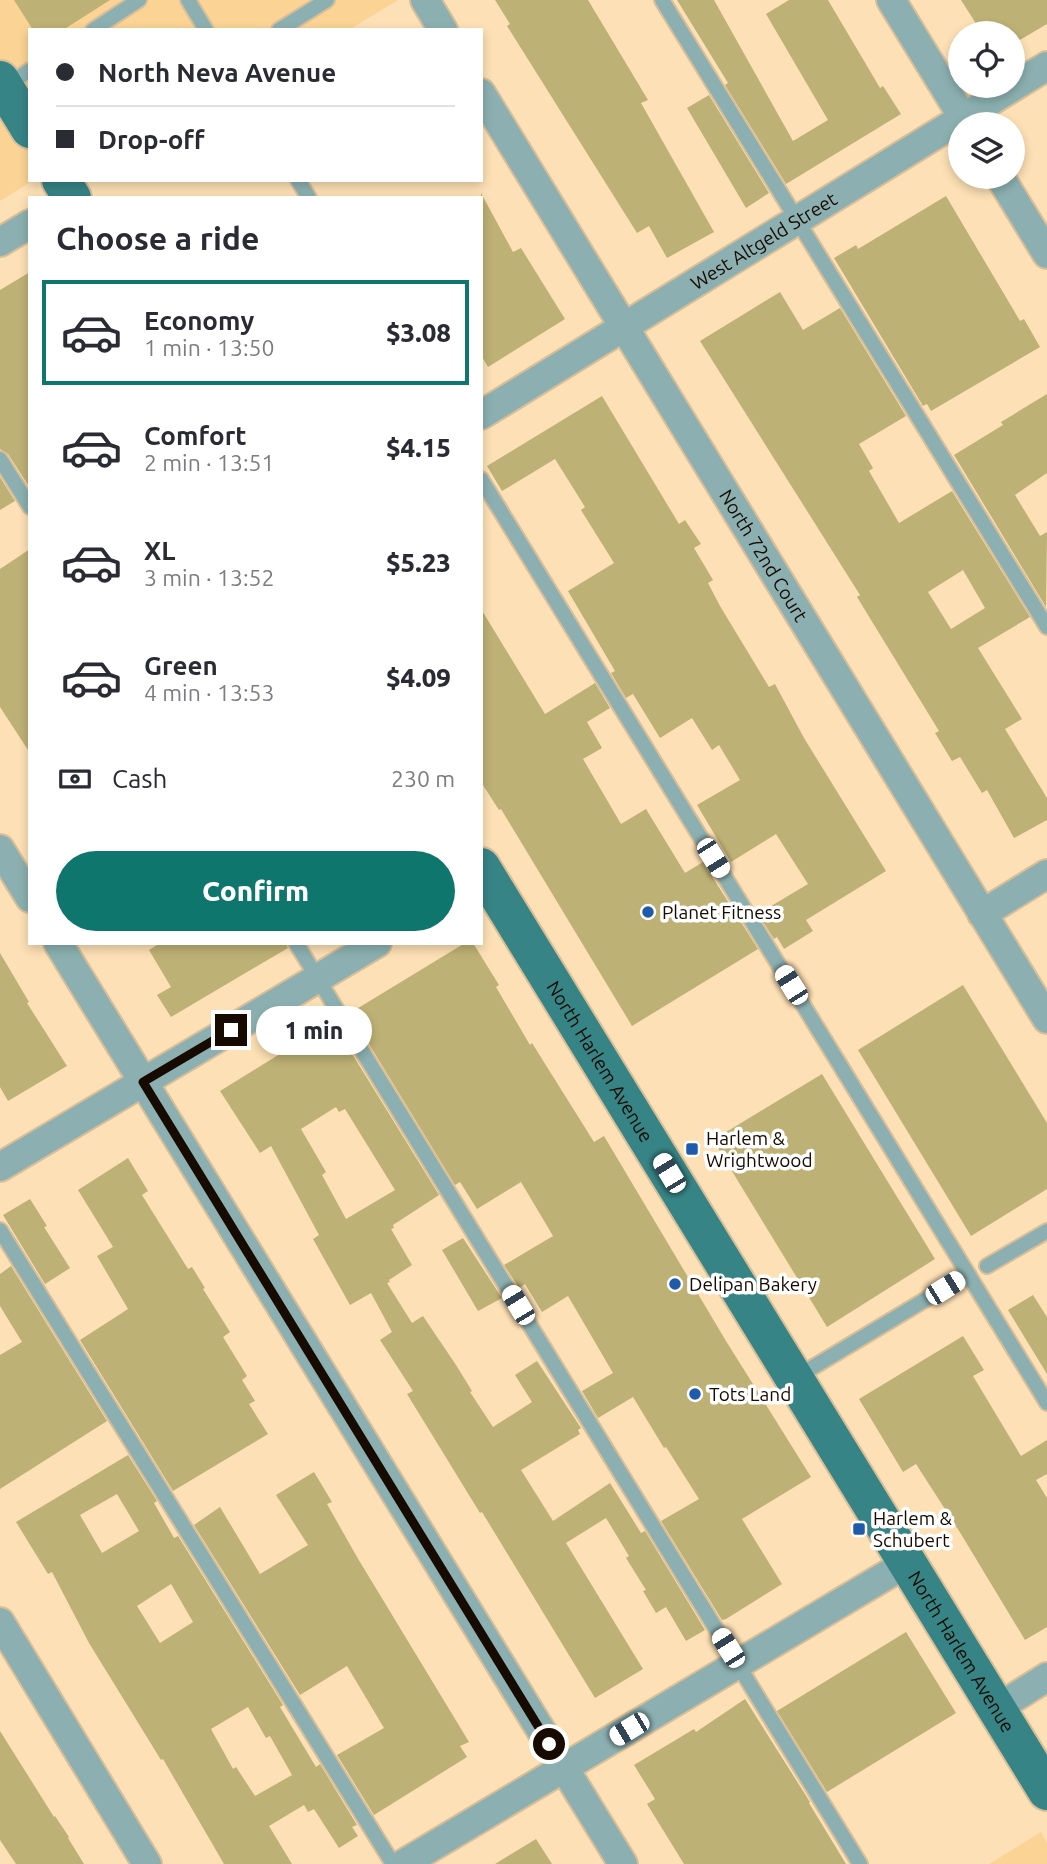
<!DOCTYPE html>
<html lang="en">
<head>
<meta charset="utf-8">
<style>
  body { margin:0; font-family:Ubuntu,sans-serif; background:#f2f2f3; color:#2b2b33; height:100vh; display:flex; flex-direction:column; font-size:26px; white-space:nowrap }
  * { box-sizing:border-box; margin:0 }
  p { font-size:23px; color:#7c7c81 }
  .icon { flex:none; width:38px; height:38px; fill:none; stroke:currentColor; stroke-width:2; stroke-linecap:round; stroke-linejoin:round }
  .map { position:relative; flex:1; overflow:hidden }
  .panel { position:absolute; left:28px; top:196px; width:455px; height:749px; display:flex; flex-direction:column; background:#fff; border-radius:0px; box-shadow:0 4px 10px #0003 }
  .panel>* { flex:none }
  .banner { position:absolute; left:28px; top:28px; width:455px; height:154px; border-radius:0px; box-shadow:0 4px 10px #0003; display:grid; align-content:center; height:154px; padding:0 28px; background:#fff }
  .tools { position:absolute; left:948px; top:21px; display:grid; gap:14px }
  .tools a { display:grid; place-items:center; width:77px; height:77px; border-radius:50%; background:#fff; box-shadow:0 4px 10px #0003; font-size:35px }
  .end { position:absolute; width:32px; height:32px; margin:-16px; border:9px solid #170b00; background:#fff; box-shadow:0 0 0 4px #fff }
  .from { border-radius:50% }
  .bubble { position:absolute; height:49px; border-radius:24px; background:#fff; box-shadow:0 4px 10px #0003; font-size:23px; font-weight:800; line-height:49px; text-align:center }
  .car { position:absolute; width:21px; height:42px; margin:-21px -10px; border-radius:9px; box-shadow:0 0 5px 2px #0007; background:linear-gradient(#fff 24%,#345 0 40%,#fff 0 76%,#345 0 86%,#fff 0) }
  .banner b { display:flex; align-items:center; gap:24px; height:66px; font-size:26px }
  .banner b+b { border-top:2px solid #e1e1e2 }
  .banner i { width:18px; height:18px; background:#2b2b33 }
  ul { padding:0; list-style:none }
  li { display:flex; align-items:center; gap:21px; height:105px; margin:0 14px 10px; padding:0 14px; border:4px solid transparent; border-radius:0px }
  li div { flex:1 }
  li b { display:block; font-size:26px }
  li em { font-style:normal; font-weight:800 }
  li.current { border-color:#0f766e }
  li>.icon { width:63px; height:63px; stroke-width:1.5 }
  h2 { padding:0 28px; font-size:32px; line-height:84px }
  .pay { display:flex; align-items:center; gap:18px; height:77px; padding:0 28px; font-size:26px }
  .pay p { margin-inline-start:auto }
  .primary-button { display:flex; gap:14px; margin-top:auto; padding:14px 28px }
  .primary-button a { flex:1; height:80px; border-radius:42px; background:#0f766e; color:#fff; font-size:28px; font-weight:800; line-height:80px; text-align:center }
  .map>svg:first-child { display:block }
  .built { fill:#fbd395 }
  .building { fill:#beb175; fill-rule:evenodd }
  .lines { fill:none; stroke-linecap:round; stroke-linejoin:round }
  .lane-casing { stroke:#d8be98; stroke-width:18 }
  .street-casing { stroke:#d8be98; stroke-width:32 }
  .primary-casing { stroke:#d8be98; stroke-width:42 }
  .lane { stroke:#8cb0b1; stroke-width:14 }
  .street { stroke:#8cb0b1; stroke-width:28 }
  .primary { stroke:#378486; stroke-width:38 }
  .route { stroke:#170b00; stroke-width:9 }
  .poi-dot { fill:#1f5aab; stroke:#fff; stroke-width:2.5 }
  .labels { text-anchor:middle; dominant-baseline:central; stroke-width:7; stroke-linejoin:round; paint-order:stroke }
  .street-label { font-size:19px; fill:#170b00; stroke:#fff }
  .poi-label { font-size:19px; fill:#170b00; stroke:#fff; text-anchor:start }
</style>
</head>
<body>
<div class="map">
<svg width="1047" height="1864" viewBox="0 0 1047 1864">
  <rect width="100%" height="100%" fill="#fde0b5"/>
  <g class="built">
    <path d="M0,0H398L349,30H30V180H34L0,201Z"/>
    <path d="M1041,1832L1047,1843V1864H989Z"/>
  </g>
  <g class="building">
    <path d="M14,0H110L63,30H33Z"/>
    <path d="M495,0H588L648,100L641,103L714,232L667,258L649,226L637,233L507,26L510,24Z"/>
    <path d="M677,0H714L793,141L828,120L766,14L789,0H828L880,88L883,86L901,114L786,184L725,85L728,83Z"/>
    <path d="M961,0H1047V24L1013,44V33H982Z"/>
    <path d="M709,95L769,193L746,208L687,108Z"/>
    <path d="M481,193L513,252L521,248L565,319L488,367L481,355Z"/>
    <path d="M946,196L1020,321L1024,319L1040,347L931,411L927,404L923,406L834,258L856,245L858,249Z"/>
    <path d="M30,272V488L8,454L0,449V290Z"/>
    <path d="M780,292L803,330L840,308L906,416L859,444L873,468L869,471L899,523L952,491L1030,617L978,648L1022,719L1005,729L1047,798V820L1014,838L987,790L982,793L960,757L952,761L935,733L939,731L857,597L860,595L700,341ZM963,570L985,608L951,629L928,592Z"/>
    <path d="M1047,394V473L1015,495L1040,536L1047,532L1046,607L954,455L1003,425L1001,422Z"/>
    <path d="M602,396L679,524L685,520L701,544L694,548L713,580L708,583L720,606L769,687L775,684L804,738L886,871L806,920L813,931L784,949L777,937L774,939L758,914L808,884L776,834L731,862L697,805L740,780L719,745L712,750L692,718L660,738L633,694L626,698L611,673L615,671L568,591L614,563L581,510L585,507L555,459L502,491L487,466Z"/>
    <path d="M0,477L15,501L0,510Z"/>
    <path d="M30,549V753L0,707V569Z"/>
    <path d="M481,609L545,714L595,683L610,708L587,722L602,748L583,759L621,824L646,809L685,873L703,862L758,949L632,1026L501,809L499,810L481,782Z"/>
    <path d="M160,943H286L288,948L171,1017L157,995L171,987L149,950Z"/>
    <path d="M465,943H473L499,985L496,987L530,1045L532,1043L594,1142L604,1136L726,1341L811,1477L742,1519L782,1584L726,1619L722,1620L661,1521L699,1499L666,1447L664,1448L633,1397L598,1418L582,1391L613,1373L568,1296L542,1312L525,1284L519,1288L504,1265L553,1236L521,1182L477,1209L460,1182L455,1185L350,1013Z"/>
    <path d="M0,953L29,1002L27,1003L67,1066L8,1101L0,1087Z"/>
    <path d="M963,985L1047,1123V1189L971,1236L858,1050Z"/>
    <path d="M330,1018L439,1195L393,1225L394,1228L391,1229L412,1265L389,1280L390,1282L387,1283L412,1323L423,1316L456,1365L472,1391L470,1392L493,1427L532,1402L515,1375L537,1361L581,1428L578,1430L580,1434L521,1470L553,1521L610,1483L641,1533L645,1531L705,1630L686,1641L666,1607L656,1613L643,1591L646,1590L626,1558L629,1556L606,1518L566,1543L643,1669L595,1698L482,1512L480,1513L407,1394L413,1391L380,1340L392,1332L371,1293L350,1305L313,1239L319,1235L271,1146L260,1153L220,1091L309,1036L306,1032ZM336,1107L339,1112L345,1109L395,1190L346,1219L322,1175L326,1172L301,1129Z"/>
    <path d="M822,1074L935,1259L827,1327L713,1140Z"/>
    <path d="M128,1158L148,1191L142,1195L188,1269L192,1267L205,1288L203,1289L230,1332L223,1337L247,1376L242,1380L255,1401L249,1404L268,1434L173,1491L80,1340L128,1309L97,1256L113,1247L78,1190Z"/>
    <path d="M30,1199L47,1226L44,1227L70,1268L45,1284L3,1215Z"/>
    <path d="M463,1238L502,1298L478,1311L442,1250Z"/>
    <path d="M11,1266L107,1421L0,1489V1355L22,1342L0,1306V1274Z"/>
    <path d="M1033,1295L1047,1317V1374L1008,1310Z"/>
    <path d="M963,1336L984,1370L973,1376L1021,1456L1047,1440V1474L1036,1480L1047,1498V1627L1025,1640L961,1534L916,1464L903,1472L859,1399Z"/>
    <path d="M128,1455L157,1501L154,1503L174,1538L178,1536L283,1705L280,1707L316,1767L320,1764L357,1825L352,1827L358,1836L339,1848L314,1809L308,1812L304,1805L269,1826L292,1864H224L163,1759L161,1760L89,1643L52,1572L48,1574L16,1522ZM117,1494L139,1531L102,1553L80,1515ZM171,1584L193,1622L160,1643L137,1606ZM248,1707L266,1738L270,1736L292,1775L255,1796L236,1767L233,1769L211,1729Z"/>
    <path d="M314,1472L332,1502L327,1504L357,1557L469,1742L460,1746L467,1757L374,1815L337,1755L384,1728L347,1666L300,1695L194,1525L220,1507L260,1574L308,1545L276,1495Z"/>
    <path d="M906,1632L956,1713L827,1792L777,1711Z"/>
    <path d="M745,1699L810,1802L809,1803L846,1864H684L647,1804L655,1799L634,1765L694,1729L696,1732Z"/>
    <path d="M0,1731L54,1817L55,1816L69,1837L68,1838L84,1864H16L0,1840Z"/>
    <path d="M536,1839L552,1864H495Z"/>
  </g>
  <g class="lines">
    <g class="lane-casing">
      <g id="lane">
        <path d="M188,0L206,30"/>
        <path d="M662,0L1047,627"/>
        <path d="M93,30L139,0"/>
        <path d="M279,30L327,0"/>
        <path d="M5,87L30,70"/>
        <path d="M298,180L309,198"/>
        <path d="M0,459L30,507"/>
        <path d="M481,479L1047,1403"/>
        <path d="M296,943L860,1864"/>
        <path d="M0,1230L393,1864"/>
        <path d="M987,1266L1047,1231"/>
        <path d="M795,1378L968,1274"/>
      </g>
    </g>
    <g class="street-casing">
      <g id="street">
        <path d="M425,0L443,30"/>
        <path d="M891,0L967,124"/>
        <path id="s1" d="M481,93L1047,1019"/>
        <path d="M1000,177L1047,254"/>
        <path d="M0,242L30,224"/>
        <path id="s2" d="M481,415L1047,66"/>
        <path d="M0,849L30,898"/>
        <path d="M982,914L1047,874"/>
        <path d="M58,943L623,1864"/>
        <path d="M0,1167L377,943"/>
        <path d="M0,1622L147,1864"/>
        <path d="M996,1709L1047,1677"/>
        <path d="M403,1864L907,1563"/>
      </g>
    </g>
    <g class="primary-casing">
      <g id="primary">
        <path d="M0,80L30,129"/>
        <path d="M61,180L72,198"/>
        <path id="s3" d="M481,867L1047,1791"/>
      </g>
    </g>
    <use href="#lane" class="lane"/>
    <use href="#street" class="street"/>
    <use href="#primary" class="primary"/>
  </g>
  <g class="lines">
    <path class="route" d="M231,1030L143,1082L549,1744"/>
  </g>
  <g class="poi-dot">
    <circle cx="648" cy="912" r="7"/>
    <rect x="685" y="1142" width="14" height="14" rx="3.5"/>
    <circle cx="675" cy="1284" r="7"/>
    <circle cx="695" cy="1394" r="7"/>
    <rect x="852" y="1522" width="14" height="14" rx="3.5"/>
  </g>
  <g class="labels">
    <g class="street-label">
      <text stroke="none"><textPath href="#s2" startOffset="332">West Altgeld Street</textPath></text>
      <text stroke="none"><textPath href="#s1" startOffset="542">North 72nd Court</textPath></text>
      <text stroke="none"><textPath href="#s3" startOffset="228">North Harlem Avenue</textPath></text>
      <text stroke="none"><textPath href="#s3" startOffset="920">North Harlem Avenue</textPath></text>
    </g>
    <g class="poi-label">
      <text x="662" y="912">Planet Fitness</text>
      <text x="706" y="1138">Harlem &amp;<tspan x="706" dy="22">Wrightwood</tspan></text>
      <text x="689" y="1284">Delipan Bakery</text>
      <text x="709" y="1394">Tots Land</text>
      <text x="873" y="1518">Harlem &amp;<tspan x="873" dy="22">Schubert</tspan></text>
    </g>
  </g>
</svg>
<div class="tools">
<a><svg class="icon" aria-label="locate" viewBox="0 0 24 24"><circle cx="12" cy="12" r="6"/><path d="M12 2v4M12 18v4M2 12h4M18 12h4"/></svg></a>
<a><svg class="icon" aria-label="layers" viewBox="0 0 24 24"><path d="M12 4l9 5-9 5-9-5zM3 14l9 5 9-5"/></svg></a>
</div>
<i class="end from" style="left:549px;top:1744px"></i>
<i class="end" style="left:231px;top:1030px"></i>
<div class="bubble" style="left:256px;top:1006px;width:116px">1 min</div>
<i class="car" style="left:713px;top:858px;rotate:148deg"></i>
<i class="car" style="left:791px;top:985px;rotate:328deg"></i>
<i class="car" style="left:669px;top:1173px;rotate:329deg"></i>
<i class="car" style="left:945px;top:1288px;rotate:58deg"></i>
<i class="car" style="left:518px;top:1305px;rotate:329deg"></i>
<i class="car" style="left:728px;top:1648px;rotate:328deg"></i>
<i class="car" style="left:629px;top:1729px;rotate:239deg"></i>
<div class="banner">
<b><i class="from"></i>North Neva Avenue</b>
<b><i></i>Drop-off</b>
</div>
<section class="panel">
<h2>Choose a ride</h2>
<ul>
<li class="current"><svg class="icon" aria-label="car" viewBox="0 0 24 24"><path d="M5 17H2v-5l4-1 3-4h7l3 4 3 1v5h-3M9 17h6M6 11h13"/><circle cx="7" cy="17" r="2"/><circle cx="17" cy="17" r="2"/></svg><div><b>Economy</b><p>1 min · 13:50</p></div><em>$3.08</em></li>
<li><svg class="icon" aria-label="car" viewBox="0 0 24 24"><path d="M5 17H2v-5l4-1 3-4h7l3 4 3 1v5h-3M9 17h6M6 11h13"/><circle cx="7" cy="17" r="2"/><circle cx="17" cy="17" r="2"/></svg><div><b>Comfort</b><p>2 min · 13:51</p></div><em>$4.15</em></li>
<li><svg class="icon" aria-label="car" viewBox="0 0 24 24"><path d="M5 17H2v-5l4-1 3-4h7l3 4 3 1v5h-3M9 17h6M6 11h13"/><circle cx="7" cy="17" r="2"/><circle cx="17" cy="17" r="2"/></svg><div><b>XL</b><p>3 min · 13:52</p></div><em>$5.23</em></li>
<li><svg class="icon" aria-label="car" viewBox="0 0 24 24"><path d="M5 17H2v-5l4-1 3-4h7l3 4 3 1v5h-3M9 17h6M6 11h13"/><circle cx="7" cy="17" r="2"/><circle cx="17" cy="17" r="2"/></svg><div><b>Green</b><p>4 min · 13:53</p></div><em>$4.09</em></li>
</ul>
<div class="pay"><svg class="icon" aria-label="cash" viewBox="0 0 24 24"><path d="M3 7h18v10H3z"/><circle cx="12" cy="12" r="2"/></svg>Cash<p>230 m</p></div>
<div class="primary-button"><a>Confirm</a></div>
</section>
</div>
</body>
</html>
